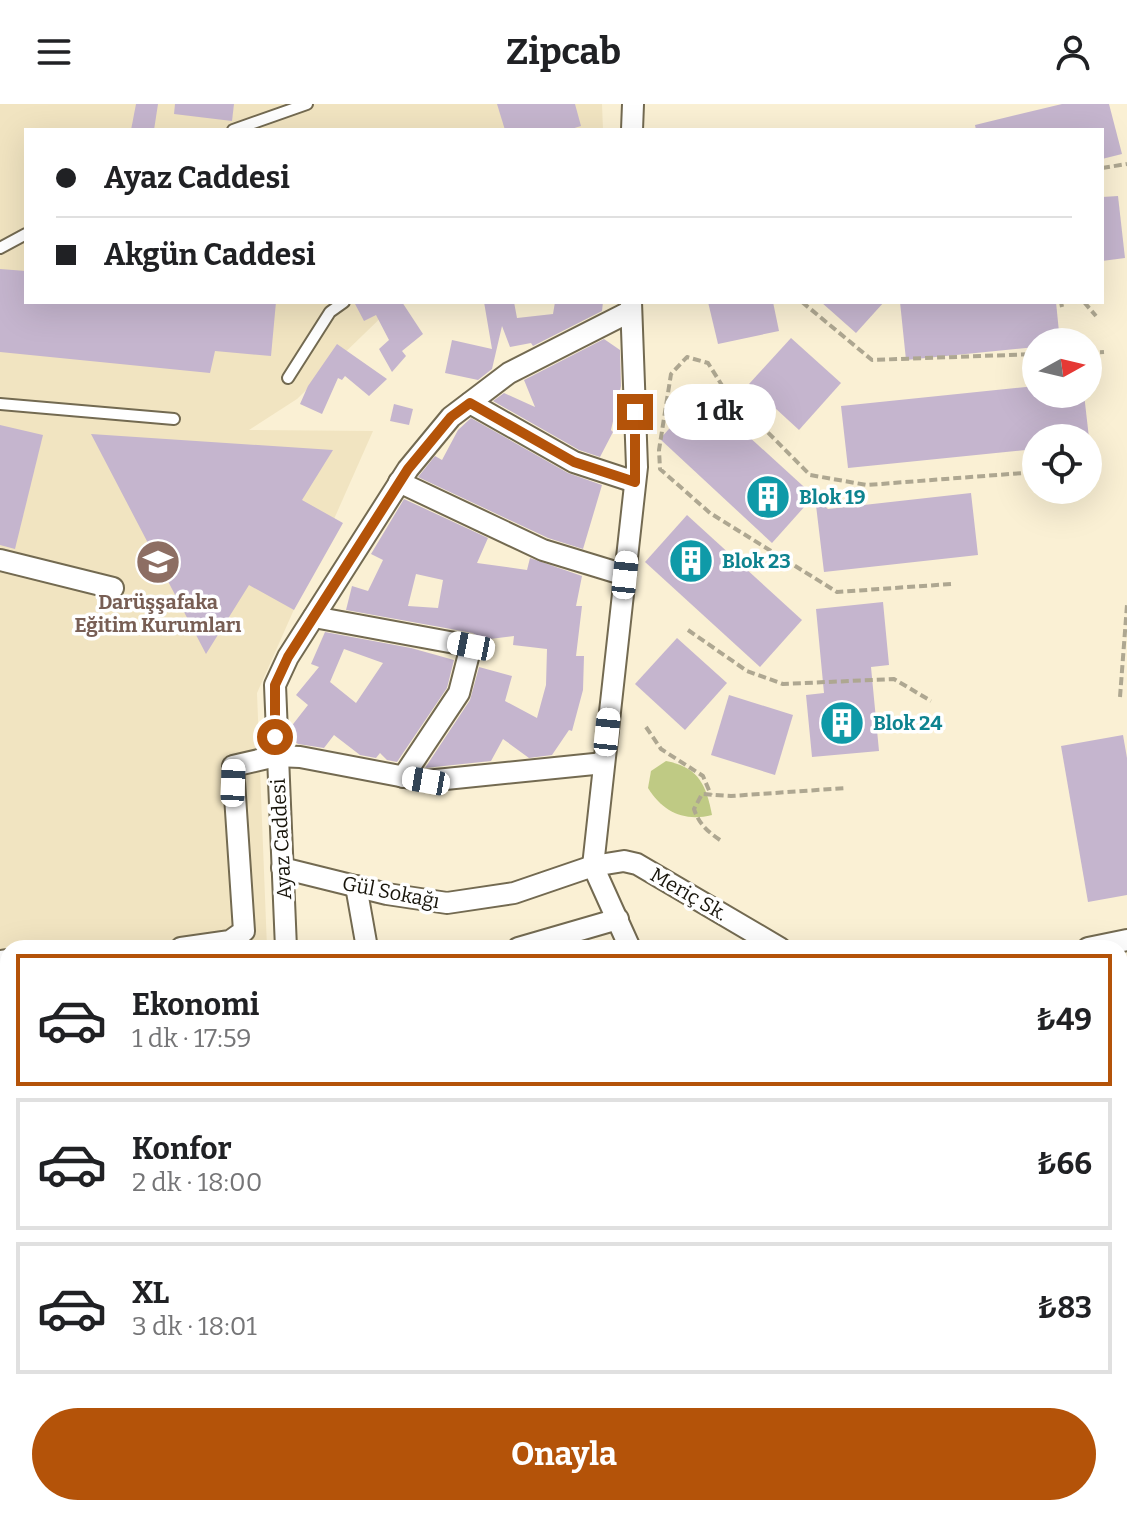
<!DOCTYPE html>
<html lang="tr">
<head>
<meta charset="utf-8">
<style>
  body { margin:0; font-family:Bitter,serif; background:#f2f2f2; color:#202124; height:100vh; display:flex; flex-direction:column; font-size:30px; white-space:nowrap }
  * { box-sizing:border-box; margin:0 }
  p { font-size:26px; color:#757577 }
  .icon { flex:none; width:44px; height:44px; fill:none; stroke:currentColor; stroke-width:2; stroke-linecap:round; stroke-linejoin:round }
  .map { position:relative; flex:1; overflow:hidden }
  .sheet { position:absolute; left:0px; top:836px; width:1128px; height:576px; display:flex; flex-direction:column; background:#fff; border-radius:24px 24px 0 0; box-shadow:0 8px 32px #0002 }
  .sheet>* { flex:none }
  .hud { position:absolute; left:24px; top:24px; width:1080px; height:176px; border-radius:0px; box-shadow:0 8px 32px #0002; display:grid; align-content:center; height:176px; padding:0 32px; background:#fff }
  .needle { width:52px; rotate:82deg }
  .fabs { position:absolute; left:1022px; top:224px; display:grid; gap:16px }
  .fabs a { display:grid; place-items:center; width:80px; height:80px; border-radius:50%; background:#fff; box-shadow:0 8px 32px #0002; font-size:40px }
  .end { position:absolute; width:36px; height:36px; margin:-18px; border:10px solid #b45309; background:#fff; box-shadow:0 0 0 4px #fff }
  .from { border-radius:50% }
  .bubble { position:absolute; height:56px; border-radius:28px; background:#fff; box-shadow:0 8px 32px #0002; font-size:26px; font-weight:700; line-height:56px; text-align:center }
  .car { position:absolute; width:24px; height:48px; margin:-24px -12px; border-radius:10px; box-shadow:0 0 6px 2px #0007; background:linear-gradient(#fff 24%,#345 0 40%,#fff 0 76%,#345 0 86%,#fff 0) }
  .hud b { display:flex; align-items:center; gap:28px; height:76px; font-size:30px }
  .hud b+b { border-top:2px solid #e0e0e0 }
  .hud i { width:20px; height:20px; background:#202124 }
  ul { padding:14px 0 0; list-style:none }
  li { display:flex; align-items:center; gap:24px; height:132px; margin:0 16px 12px; padding:0 16px; border:4px solid #e0e0e0; border-radius:0px }
  li div { flex:1 }
  li b { display:block; font-size:30px }
  li em { font-style:normal; font-weight:700 }
  li.selected { border-color:#b45309 }
  li>.icon { width:72px; height:72px; stroke-width:1.5 }
  .primary-button { display:flex; gap:16px; margin-top:auto; padding:16px 32px }
  .primary-button a { flex:1; height:92px; border-radius:48px; background:#b45309; color:#fff; font-size:32px; font-weight:700; line-height:92px; text-align:center }
  header { display:flex; justify-content:space-between; align-items:center; height:104px; padding:0 32px; background:#fff; font-size:36px; font-weight:700 }
  .map>svg:first-child { display:block }
  .built { fill:#f1e4c1 }
  .green { fill:#bfca84 }
  .building { fill:#c5b5ce; fill-rule:evenodd }
  .lines { fill:none; stroke-linecap:round; stroke-linejoin:round }
  .lane-casing { stroke:#736a51; stroke-width:14 }
  .street-casing { stroke:#736a51; stroke-width:24 }
  .path { stroke:#aea791; stroke-width:4; stroke-dasharray:8 4; stroke-linecap:butt }
  .lane { stroke:#fff; stroke-width:10 }
  .street { stroke:#fff; stroke-width:20 }
  .route { stroke:#b45309; stroke-width:10 }
  .labels { text-anchor:middle; dominant-baseline:central; stroke-width:7; stroke-linejoin:round; paint-order:stroke }
  .culture-label { font-size:20px; font-weight:bold; fill:#0d838f; stroke:#fff; text-anchor:start }
  .education-label { font-size:20px; font-weight:bold; fill:#785e54; stroke:#fff }
  .street-label { font-size:20px; fill:#17140a; stroke:#fff }
</style>
</head>
<body>
<header><svg class="icon" aria-label="menu" viewBox="0 0 24 24"><path d="M4 6h16M4 12h16M4 18h16"/></svg>Zipcab<svg class="icon" aria-label="person" viewBox="0 0 24 24"><circle cx="12" cy="8" r="4"/><path d="M4 21q1-7 8-7t8 7"/></svg></header>
<div class="map">
<svg width="1127" height="1412" viewBox="0 0 1127 1412">
  <rect width="100%" height="100%" fill="#faf0d4"/>
  <path class="built" d="M0,0H602L603,26H26V198H397L297,295L249,326L373,327L257,589L267,844H8V852H0Z"/>
  <g class="green">
    <path d="M666,657C698,663 706,680 712,711C684,718 663,708 648,684L651,667Z"/>
    <path d="M8,894V1031L0,1032V895Z"/>
  </g>
  <g class="building">
    <path d="M136,0H158L154,26H131Z"/>
    <path d="M175,0H234L232,17L174,10Z"/>
    <path d="M497,0H575L581,22L568,26H505Z"/>
    <path d="M1062,0H1109L1122,50L1102,55V26H976L975,21Z"/>
    <path d="M1118,92L1125,154L1102,157V93Z"/>
    <path d="M0,165L26,167V198H276L271,252L215,247L210,269L0,248Z"/>
    <path d="M354,198H402L423,230L402,247L406,252L392,268L379,245L389,236L376,211L364,217Z"/>
    <path d="M484,198H514L517,214L553,210L555,198H603L602,207L533,242L531,239L510,243L502,222L492,265L478,276L445,269L452,236L492,245Z"/>
    <path d="M708,198H773L779,227L718,240Z"/>
    <path d="M821,198H884L856,229Z"/>
    <path d="M900,198H1056L1060,238H1036V243L906,256Z"/>
    <path d="M791,234L841,279L799,326L749,280Z"/>
    <path d="M604,235L620,246L621,282L611,326L613,328L600,353L579,346L493,297L504,289L535,303L524,276Z"/>
    <path d="M337,240L387,275L369,292L345,272L342,276L338,274L322,310L300,300L308,282Z"/>
    <path d="M1036,282V290H1084L1089,334H1036V345L848,364L841,302Z"/>
    <path d="M701,289L814,392L772,439L660,335Z"/>
    <path d="M394,300L413,305L409,321L390,317Z"/>
    <path d="M471,314L568,369L602,381L583,445L548,434L418,373L435,352L442,356L458,326Z"/>
    <path d="M0,321L43,331L15,445L0,441Z"/>
    <path d="M91,330L333,346L302,396L343,419L294,506L249,481L206,550Z"/>
    <path d="M971,389L978,451L824,468L815,393L828,405Z"/>
    <path d="M404,395L488,434L477,459L527,466L530,454L582,472L576,502H582L576,552H584L583,586L572,627L569,626L552,651L529,654L503,635L491,657L425,664L470,596L479,563L512,572L505,597L537,614L546,581L547,545L513,541L514,532L482,536L473,529L346,506L352,482L368,487L383,456L371,450ZM416,470L443,476L438,504L408,502Z"/>
    <path d="M687,411L802,516L760,563L645,458Z"/>
    <path d="M883,498L889,561L871,563L879,647L812,653L806,591L824,589L816,505Z"/>
    <path d="M325,528L411,544L454,556L447,584L397,658L387,656L380,649L376,654L360,651L334,631L324,644L298,640L290,634V624L308,601L296,591L319,563L311,560ZM344,545L383,559L356,599L330,578Z"/>
    <path d="M677,534L727,579L685,626L635,580Z"/>
    <path d="M729,591L793,611L775,671L711,651Z"/>
    <path d="M1123,631L1127,654V791L1088,798L1061,642Z"/>
  </g>
  <g class="lines">
    <g class="lane-casing">
      <g id="lane">
        <path d="M233,26L307,0"/>
        <path d="M0,144L26,130"/>
        <path d="M288,274L330,208L344,198"/>
        <path d="M0,300L174,315"/>
      </g>
    </g>
    <g class="street-casing">
      <g id="street">
        <path d="M632,26L633,0"/>
        <path d="M470,299L574,358L635,378"/>
        <path d="M399,378L543,446L625,471"/>
        <path d="M0,456L113,484"/>
        <path d="M314,513L471,542L459,589L403,673"/>
        <path d="M282,764L387,790L447,799L514,789L593,762L624,757L637,760L780,844"/>
        <path d="M356,782L367,844"/>
        <path d="M181,844L230,837L244,827L233,662L276,652L300,653L426,677L604,659"/>
        <path d="M286,844L275,581L288,553L408,365L451,313L509,269L631,207"/>
        <path d="M518,844L618,815"/>
        <path d="M630,844L593,762L637,363L631,198"/>
        <path d="M1088,844L1127,836"/>
        <path d="M0,857L8,856"/>
        <path d="M1122,1081L1127,1100"/>
        <path d="M1120,1192L1127,1190"/>
        <path d="M1120,1287L1127,1284"/>
        <path d="M1120,1387L1127,1384"/>
        <path d="M422,1404L425,1412"/>
        <path d="M561,1404L563,1412"/>
        <path d="M642,1404L644,1412"/>
        <path d="M724,1404L743,1412"/>
        <path d="M785,1412L827,1404"/>
        <path d="M1052,1412L1073,1404"/>
      </g>
    </g>
    <g class="path">
      <path d="M1102,64L1127,60"/>
      <path d="M802,198L872,256L1036,250"/>
      <path d="M1061,198L1062,203"/>
      <path d="M1084,198L1096,212"/>
      <path d="M1088,249L1104,248"/>
      <path d="M951,480L837,488L710,409L660,365L659,346L671,270L687,253L708,259L723,283L810,371L867,381L1036,368"/>
      <path d="M688,526L747,567L783,580L894,575L931,597"/>
      <path d="M1120,593L1127,501"/>
      <path d="M646,623L661,645L703,672L711,691"/>
      <path d="M720,736C707,727 699,720 694,705L702,690L731,692L846,684"/>
    </g>
    <use href="#lane" class="lane"/>
    <use href="#street" class="street"/>
  </g>
  <g class="lines">
    <path class="route" d="M275,633V581L288,553L408,365L451,313L470,299L574,358L635,378V308"/>
  </g>
  <defs>
    <g id="building-disc" transform="scale(2.3)"><circle r="9.5" fill="#0f9aa8" stroke="#fff"/><path d="M-4-6H4V6H1V3H-1V6H-4ZM-2.5-4.3h1.7v1.8h-1.7ZM.8-4.3h1.7v1.8H.8ZM-2.5-1h1.7V.8h-1.7ZM.8-1h1.7V.8H.8Z" fill="#fff"/></g>
    <g id="school-disc" transform="scale(2.3)"><circle r="9.5" fill="#8d6e63" stroke="#fff"/><path d="M0-5L7-2L0 1L-7-2ZM-4 1L0 2.5L4 1V4Q0 6-4 4Z" fill="#fff"/></g>
  </defs>
  <g fill-rule="evenodd">
    <use href="#building-disc" x="768" y="393"/>
    <use href="#building-disc" x="691" y="457"/>
    <use href="#school-disc" x="158" y="458"/>
    <use href="#building-disc" x="842" y="619"/>
  </g>
  <g class="labels">
    <g class="culture-label">
      <text x="799" y="393">Blok 19</text>
      <text x="722" y="457">Blok 23</text>
      <text x="873" y="619">Blok 24</text>
    </g>
    <g class="education-label">
      <text x="158" y="498">Darüşşafaka<tspan x="158" dy="23">Eğitim Kurumları</tspan></text>
    </g>
    <g class="street-label">
      <text transform="translate(281 735) rotate(-93)">Ayaz Caddesi</text>
      <text transform="translate(391 788) rotate(11)">Gül Sokağı</text>
      <text transform="translate(689 790) rotate(30)">Meriç Sk.</text>
    </g>
  </g>
</svg>
<div class="fabs">
<a><svg class="needle" viewBox="-14 -14 28 28"><path d="M0-13l5 13h-10z" fill="#e53935"/><path d="M0 13l5-13h-10z" fill="#757577"/></svg></a>
<a><svg class="icon" aria-label="locate" viewBox="0 0 24 24"><circle cx="12" cy="12" r="6"/><path d="M12 2v4M12 18v4M2 12h4M18 12h4"/></svg></a>
</div>
<i class="end from" style="left:275px;top:633px"></i>
<i class="end" style="left:635px;top:308px"></i>
<div class="bubble" style="left:664px;top:280px;width:112px">1 dk</div>
<i class="car" style="left:625px;top:471px;rotate:6deg"></i>
<i class="car" style="left:471px;top:542px;rotate:281deg"></i>
<i class="car" style="left:607px;top:628px;rotate:6deg"></i>
<i class="car" style="left:426px;top:677px;rotate:280deg"></i>
<i class="car" style="left:233px;top:679px;rotate:2deg"></i>
<div class="hud">
<b><i class="from"></i>Ayaz Caddesi</b>
<b><i></i>Akgün Caddesi</b>
</div>
<section class="sheet">
<ul>
<li class="selected"><svg class="icon" aria-label="car" viewBox="0 0 24 24"><path d="M5 17H2v-5l4-1 3-4h7l3 4 3 1v5h-3M9 17h6M6 11h13"/><circle cx="7" cy="17" r="2"/><circle cx="17" cy="17" r="2"/></svg><div><b>Ekonomi</b><p>1 dk · 17:59</p></div><em>₺49</em></li>
<li><svg class="icon" aria-label="car" viewBox="0 0 24 24"><path d="M5 17H2v-5l4-1 3-4h7l3 4 3 1v5h-3M9 17h6M6 11h13"/><circle cx="7" cy="17" r="2"/><circle cx="17" cy="17" r="2"/></svg><div><b>Konfor</b><p>2 dk · 18:00</p></div><em>₺66</em></li>
<li><svg class="icon" aria-label="car" viewBox="0 0 24 24"><path d="M5 17H2v-5l4-1 3-4h7l3 4 3 1v5h-3M9 17h6M6 11h13"/><circle cx="7" cy="17" r="2"/><circle cx="17" cy="17" r="2"/></svg><div><b>XL</b><p>3 dk · 18:01</p></div><em>₺83</em></li>
</ul>
<div class="primary-button"><a>Onayla</a></div>
</section>
</div>
</body>
</html>
